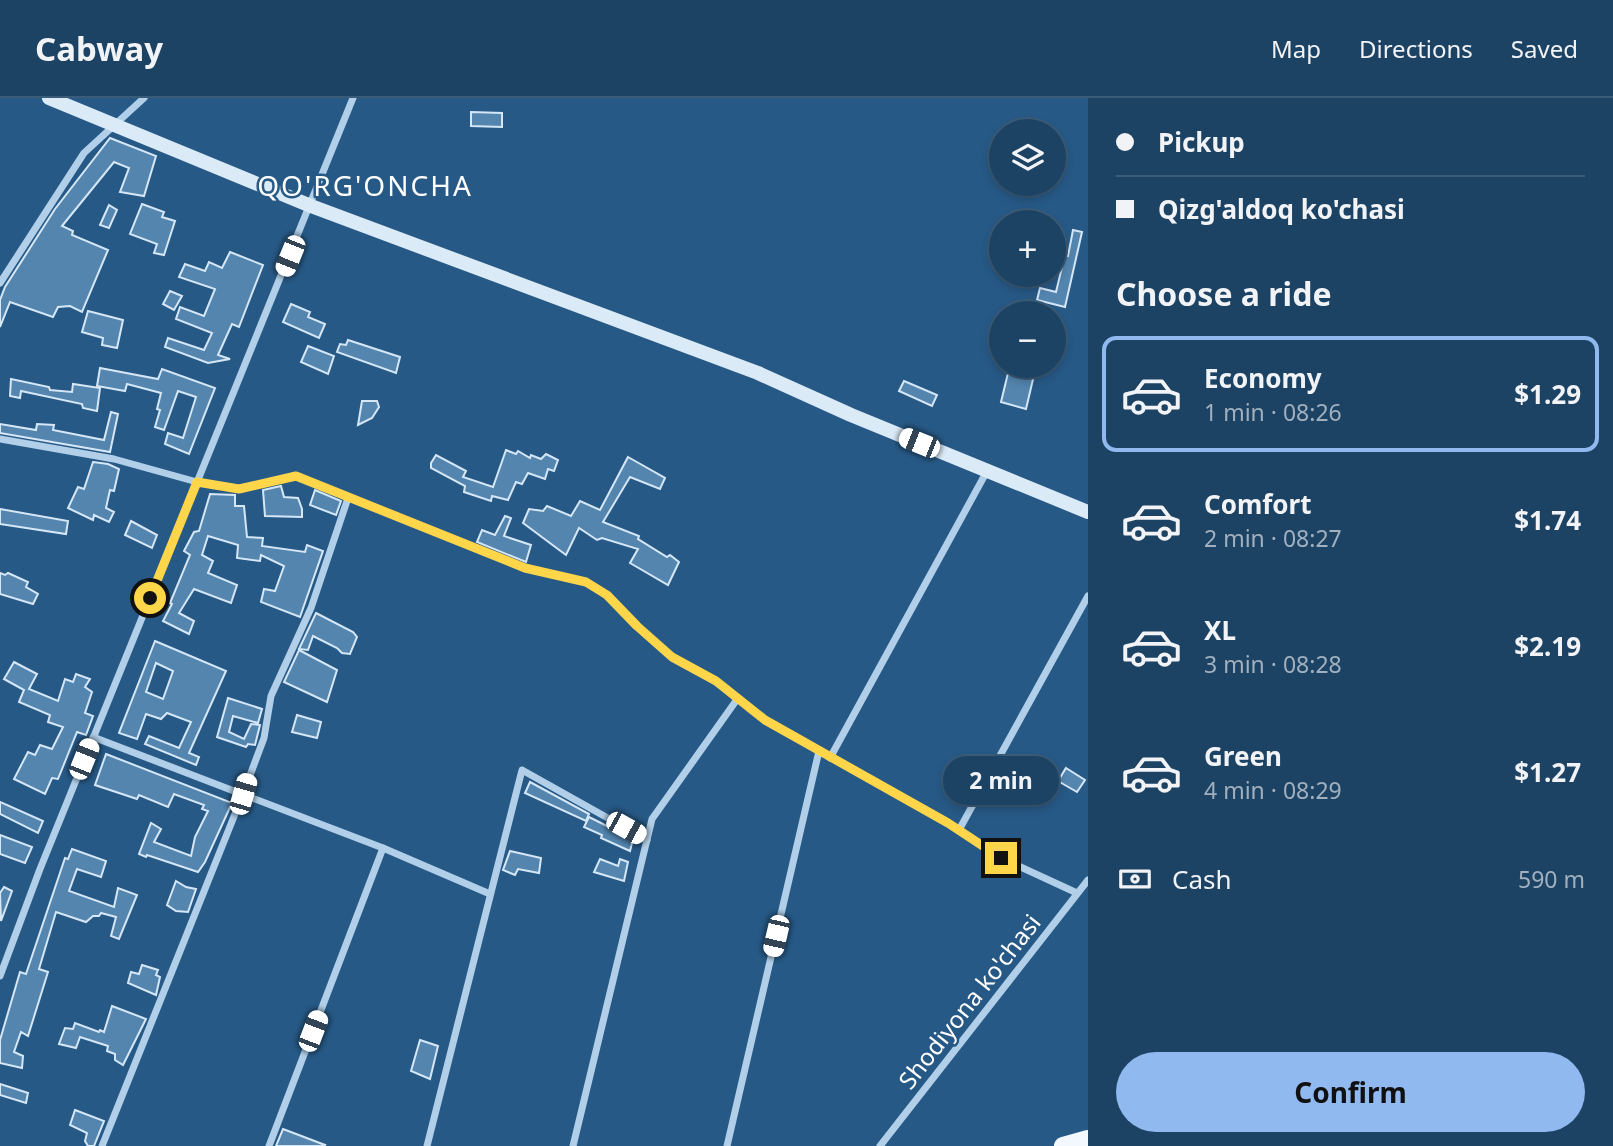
<!DOCTYPE html>
<html lang="en">
<head>
<meta charset="utf-8">
<style>
  body { margin:0; font-family:"Noto Sans",sans-serif; background:#2a4e6d; color:#f1f3f6; height:100vh; display:flex; flex-direction:column; font-size:26px; white-space:nowrap }
  * { box-sizing:border-box; margin:0 }
  p { font-size:23px; color:#a0b0bf }
  .icon { flex:none; width:38px; height:38px; fill:none; stroke:currentColor; stroke-width:2; stroke-linecap:round; stroke-linejoin:round }
  .map { position:relative; flex:1; overflow:hidden }
  .drawer { display:flex; flex-direction:column; background:#1d4364; width:525px }
  .drawer>* { flex:none }
  .guide { display:grid; align-content:center; height:154px; padding:0 28px; background:#1d4364 }
  .buttons { position:absolute; left:989px; top:21px; display:grid; gap:14px }
  .buttons a { display:grid; place-items:center; width:77px; height:77px; border-radius:50%; background:#1d4364; box-shadow:0 4px 10px #0003,0 0 0 2px #3b5c78; font-size:35px }
  .end { position:absolute; width:32px; height:32px; margin:-16px; border:9px solid #ffd54a; background:#111; box-shadow:0 0 0 4px #111 }
  .from { border-radius:50% }
  .bubble { position:absolute; height:49px; border-radius:24px; background:#1d4364; box-shadow:0 4px 10px #0003,0 0 0 2px #3b5c78; font-size:23px; font-weight:700; line-height:49px; text-align:center }
  .car { position:absolute; width:21px; height:42px; margin:-21px -10px; border-radius:9px; box-shadow:0 0 5px 2px #0007; background:linear-gradient(#fff 24%,#345 0 40%,#fff 0 76%,#345 0 86%,#fff 0) }
  .guide b { display:flex; align-items:center; gap:24px; height:66px; font-size:26px }
  .guide b+b { border-top:2px solid #3b5c78 }
  .guide i { width:18px; height:18px; background:#f1f3f6 }
  ul { padding:0; list-style:none }
  li { display:flex; align-items:center; gap:21px; height:116px; margin:0 14px 10px; padding:0 14px; border:4px solid transparent; border-radius:14px }
  li div { flex:1 }
  li b { display:block; font-size:26px }
  li em { font-style:normal; font-weight:700 }
  li.active { border-color:#90b9f0 }
  li>.icon { width:63px; height:63px; stroke-width:1.5 }
  h2 { padding:0 28px; font-size:32px; line-height:84px }
  .pay { display:flex; align-items:center; gap:18px; height:77px; padding:0 28px; font-size:26px }
  .pay p { margin-inline-start:auto }
  .action { display:flex; gap:14px; margin-top:auto; padding:14px 28px }
  .action a { flex:1; height:80px; border-radius:42px; background:#90b9f0; color:#111; font-size:28px; font-weight:700; line-height:80px; text-align:center }
  header { display:flex; align-items:center; gap:42px; box-sizing:border-box; height:98px; padding:0 35px; background:#1d4364; border-bottom:2px solid #3b5c78 }
  header strong { font-size:33px }
  nav { display:flex; gap:38px; margin-inline-start:auto; font-size:24px }
  main { display:flex; flex:1; min-height:0 }
  .map>svg:first-child { display:block }
  .building { fill:#5385af; stroke:#d5e7f6; stroke-width:2; fill-rule:evenodd }
  .lines { fill:none; stroke-linecap:round; stroke-linejoin:round }
  .street { stroke:#b1cfe8; stroke-width:7 }
  .secondary { stroke:#dbeaf7; stroke-width:14 }
  .primary { stroke:#f3f8fe; stroke-width:18 }
  .route { stroke:#ffd54a; stroke-width:9 }
  .labels { text-anchor:middle; dominant-baseline:central; stroke-width:5; stroke-linejoin:round; paint-order:stroke }
  .street-label { font-size:24px; fill:#fff; stroke:#275986 }
  .quarter-label { font-size:28px; letter-spacing:2px; fill:#fff; stroke:#275986 }
</style>
</head>
<body>
<header>
<strong>Cabway</strong>
<nav><a>Map</a><a>Directions</a><a>Saved</a></nav>
</header>
<main>
<div class="map">
<svg width="1088" height="1048" viewBox="0 0 1088 1048">
  <rect width="100%" height="100%" fill="#275986"/>
  <g class="building">
    <path d="M471,14L502,15V29L471,28Z"/>
    <path d="M110,40L156,58L144,98L120,94L129,70L114,64L62,128L73,133L72,137L108,152L82,214L70,208L58,209L53,219L10,204L0,229V202L5,189L55,111Z"/>
    <path d="M142,106L164,114L162,119L175,123L164,157L154,155L157,146L130,136Z"/>
    <path d="M109,107L117,112L109,130L100,127Z"/>
    <path d="M1073,132L1082,134L1065,209L1037,202L1040,190L1056,194L1062,169L1054,167V154L1068,158Z"/>
    <path d="M230,154L263,167L239,229L232,226L218,257L230,261L208,265L165,249L168,240L204,252L212,235L176,221L180,209L204,218L215,191L179,179L185,166L205,173L209,164L222,170Z"/>
    <path d="M170,193L182,198L174,212L163,206Z"/>
    <path d="M291,206L310,214L308,219L325,226L319,240L283,224Z"/>
    <path d="M88,213L123,222L117,250L102,247L103,240L82,234Z"/>
    <path d="M348,242L400,259L396,275L337,254L340,246L346,247Z"/>
    <path d="M308,248L334,258L328,276L301,264Z"/>
    <path d="M100,270L158,281L162,271L215,290L189,356L165,346L168,335L183,340L196,299L178,293L164,332L155,329L160,312L157,311L161,295L127,286L125,293L97,288Z"/>
    <path d="M1009,271L1034,277L1026,311L1001,304Z"/>
    <path d="M11,281L49,289L50,292L72,294L73,286L100,290L97,313L83,310L82,306L21,293L20,300L10,298Z"/>
    <path d="M904,283L937,297L932,308L899,293Z"/>
    <path d="M362,303H377L379,309L372,320L358,327Z"/>
    <path d="M111,314L118,316L110,354L0,335V326L36,332L37,326L54,327L53,332L104,342Z"/>
    <path d="M506,352L516,356L518,353L530,360L531,357L541,361L546,356L558,362L554,373L548,371L545,381L528,375L522,386L516,384L508,402L492,398L491,403L464,394L465,388L431,370V365L436,357L466,373L463,379L493,389Z"/>
    <path d="M628,359L665,380L660,391L630,379L603,424L639,438L638,441L667,459L670,457L679,464L668,487L630,465L638,451L602,440L597,442L579,430L566,457L523,425L529,411L543,413L547,408L571,418L580,403L600,412Z"/>
    <path d="M93,364L108,366L119,371L114,393L110,392L106,410L114,414L109,424L94,417L93,422L68,410L78,389L84,391Z"/>
    <path d="M281,388L284,399L298,400L302,411V419L265,418L263,392Z"/>
    <path d="M315,392L341,403L336,417L310,407Z"/>
    <path d="M210,396L235,397V408H244L247,439L263,440L262,448L305,454L307,447L323,453L300,519L261,504L264,491L275,493L284,468L261,457L260,463L237,460L238,447L208,438L202,457L213,463L208,475L237,487L231,505L194,491L179,515L194,523L189,536L163,523L172,506L170,505L190,457L184,453L194,434L199,433Z"/>
    <path d="M0,411L68,423L66,436L0,426Z"/>
    <path d="M505,418L511,420L504,438L531,447L526,464L477,444L482,432L495,437Z"/>
    <path d="M131,423L157,437L152,450L125,437Z"/>
    <path d="M0,475L5,477L8,475L28,484L26,489L38,496L33,506L0,496Z"/>
    <path d="M316,515L353,534L357,539L350,556L342,555L337,550L313,538L308,552L299,551Z"/>
    <path d="M155,543L226,573L189,655L199,659L196,667L145,646L149,638L179,650L191,624L167,615L161,621L146,616L137,641L119,635ZM156,565L173,573L163,601L146,594Z"/>
    <path d="M299,552L337,572L327,604L284,584Z"/>
    <path d="M14,564L37,576L29,591L58,603L65,581L73,584L76,576L90,581L85,589L92,594L85,615L93,618L86,637L77,634L58,681L52,680L45,696L14,681L28,654L35,657L40,647L52,651L63,629L48,624L50,617L19,604L24,592L4,581Z"/>
    <path d="M228,600L262,611L258,625L233,618L229,634L244,641L251,626L260,627L255,647L248,646L246,649L217,639Z"/>
    <path d="M297,617L321,624L317,640L292,634Z"/>
    <path d="M106,656L232,705L205,764L198,774L147,757L146,759L139,756L151,725L161,731L154,744L191,758L195,739L208,713L202,711L204,707L174,696L168,709L139,697L137,701L95,687Z"/>
    <path d="M1066,670L1085,682L1077,694L1058,683Z"/>
    <path d="M530,684L589,716L586,723L525,695Z"/>
    <path d="M0,704L43,723L38,735L0,716Z"/>
    <path d="M589,719L633,741L630,753L601,740L602,737L584,729Z"/>
    <path d="M0,737L32,749L25,765L0,756Z"/>
    <path d="M72,751L106,763L101,779L77,771L69,793L114,809L118,790L137,797L119,841L111,838L116,819L101,815L99,818H93L86,824L56,814L39,871L48,874L28,938L21,934L14,954L23,958L22,970L0,965V942L20,874L26,876L65,760L68,761Z"/>
    <path d="M510,753L541,760L539,775L518,771L515,777L503,772Z"/>
    <path d="M600,761L618,768L620,761L628,764L624,783L594,774Z"/>
    <path d="M176,783L186,789L196,791L188,814L176,813L167,807Z"/>
    <path d="M4,789L12,793L1,823L0,795Z"/>
    <path d="M142,867L158,872L156,877L160,879L156,897L128,885L131,874L139,876Z"/>
    <path d="M112,908L146,921L123,967L115,962V956L107,953L108,948L80,939L76,950L59,946L65,930L73,931L75,925L99,934L100,932L104,934Z"/>
    <path d="M420,942L438,948L430,981L411,973Z"/>
    <path d="M0,986L28,995L26,1005L0,997Z"/>
    <path d="M75,1012L104,1023L94,1048H88L85,1043L87,1035L70,1027Z"/>
    <path d="M283,1031L325,1047L324,1048H276Z"/>
  </g>
  <g class="lines">
    <g class="street">
      <path d="M0,185L84,55L144,0"/>
      <path d="M0,341L114,361L197,384L239,391L296,378L525,470L586,484L607,497L637,528L672,559L716,583L765,622L948,725L1001,760L1077,795"/>
      <path d="M93,639L383,750L490,796"/>
      <path d="M830,660L987,373"/>
      <path d="M959,732L1088,498"/>
      <path d="M0,878L40,771L353,0"/>
      <path d="M102,1048L243,696L264,640L271,598L311,510L348,400"/>
      <path d="M269,1048L383,750"/>
      <path d="M427,1048L522,672L647,742"/>
      <path d="M573,1048L652,721L738,600"/>
      <path d="M727,1048L819,653"/>
      <path d="M880,1048L1088,782"/>
    </g>
    <path class="secondary" d="M49,0L311,108L758,275L851,317L1088,414"/>
    <path class="primary" d="M1063,1048L1088,1041"/>
  </g>
  <g class="lines">
    <path class="route" d="M150,500L197,384L239,391L296,378L525,470L586,484L607,497L637,528L672,559L716,583L765,622L948,725L1001,760"/>
  </g>
  <g class="labels">
    <g class="street-label">
      <text transform="translate(969 903) rotate(-52)">Shodiyona ko'chasi</text>
    </g>
    <g class="quarter-label">
      <text x="365" y="87">QO'RG'ONCHA</text>
    </g>
  </g>
</svg>
<div class="buttons">
<a><svg class="icon" aria-label="layers" viewBox="0 0 24 24"><path d="M12 4l9 5-9 5-9-5zM3 14l9 5 9-5"/></svg></a>
<a>+</a>
<a>−</a>
</div>
<i class="end from" style="left:150px;top:500px"></i>
<i class="end" style="left:1001px;top:760px"></i>
<div class="bubble" style="left:943px;top:658px;width:116px">2 min</div>
<i class="car" style="left:290px;top:158px;rotate:202deg"></i>
<i class="car" style="left:919px;top:345px;rotate:292deg"></i>
<i class="car" style="left:84px;top:661px;rotate:22deg"></i>
<i class="car" style="left:243px;top:696px;rotate:16deg"></i>
<i class="car" style="left:626px;top:730px;rotate:119deg"></i>
<i class="car" style="left:776px;top:838px;rotate:193deg"></i>
<i class="car" style="left:313px;top:933px;rotate:21deg"></i>
</div>
<section class="drawer">
<div class="guide">
<b><i class="from"></i>Pickup</b>
<b><i></i>Qizg'aldoq ko'chasi</b>
</div>
<h2>Choose a ride</h2>
<ul>
<li class="active"><svg class="icon" aria-label="car" viewBox="0 0 24 24"><path d="M5 17H2v-5l4-1 3-4h7l3 4 3 1v5h-3M9 17h6M6 11h13"/><circle cx="7" cy="17" r="2"/><circle cx="17" cy="17" r="2"/></svg><div><b>Economy</b><p>1 min · 08:26</p></div><em>$1.29</em></li>
<li><svg class="icon" aria-label="car" viewBox="0 0 24 24"><path d="M5 17H2v-5l4-1 3-4h7l3 4 3 1v5h-3M9 17h6M6 11h13"/><circle cx="7" cy="17" r="2"/><circle cx="17" cy="17" r="2"/></svg><div><b>Comfort</b><p>2 min · 08:27</p></div><em>$1.74</em></li>
<li><svg class="icon" aria-label="car" viewBox="0 0 24 24"><path d="M5 17H2v-5l4-1 3-4h7l3 4 3 1v5h-3M9 17h6M6 11h13"/><circle cx="7" cy="17" r="2"/><circle cx="17" cy="17" r="2"/></svg><div><b>XL</b><p>3 min · 08:28</p></div><em>$2.19</em></li>
<li><svg class="icon" aria-label="car" viewBox="0 0 24 24"><path d="M5 17H2v-5l4-1 3-4h7l3 4 3 1v5h-3M9 17h6M6 11h13"/><circle cx="7" cy="17" r="2"/><circle cx="17" cy="17" r="2"/></svg><div><b>Green</b><p>4 min · 08:29</p></div><em>$1.27</em></li>
</ul>
<div class="pay"><svg class="icon" aria-label="cash" viewBox="0 0 24 24"><path d="M3 7h18v10H3z"/><circle cx="12" cy="12" r="2"/></svg>Cash<p>590 m</p></div>
<div class="action"><a>Confirm</a></div>
</section>
</main>
</body>
</html>
